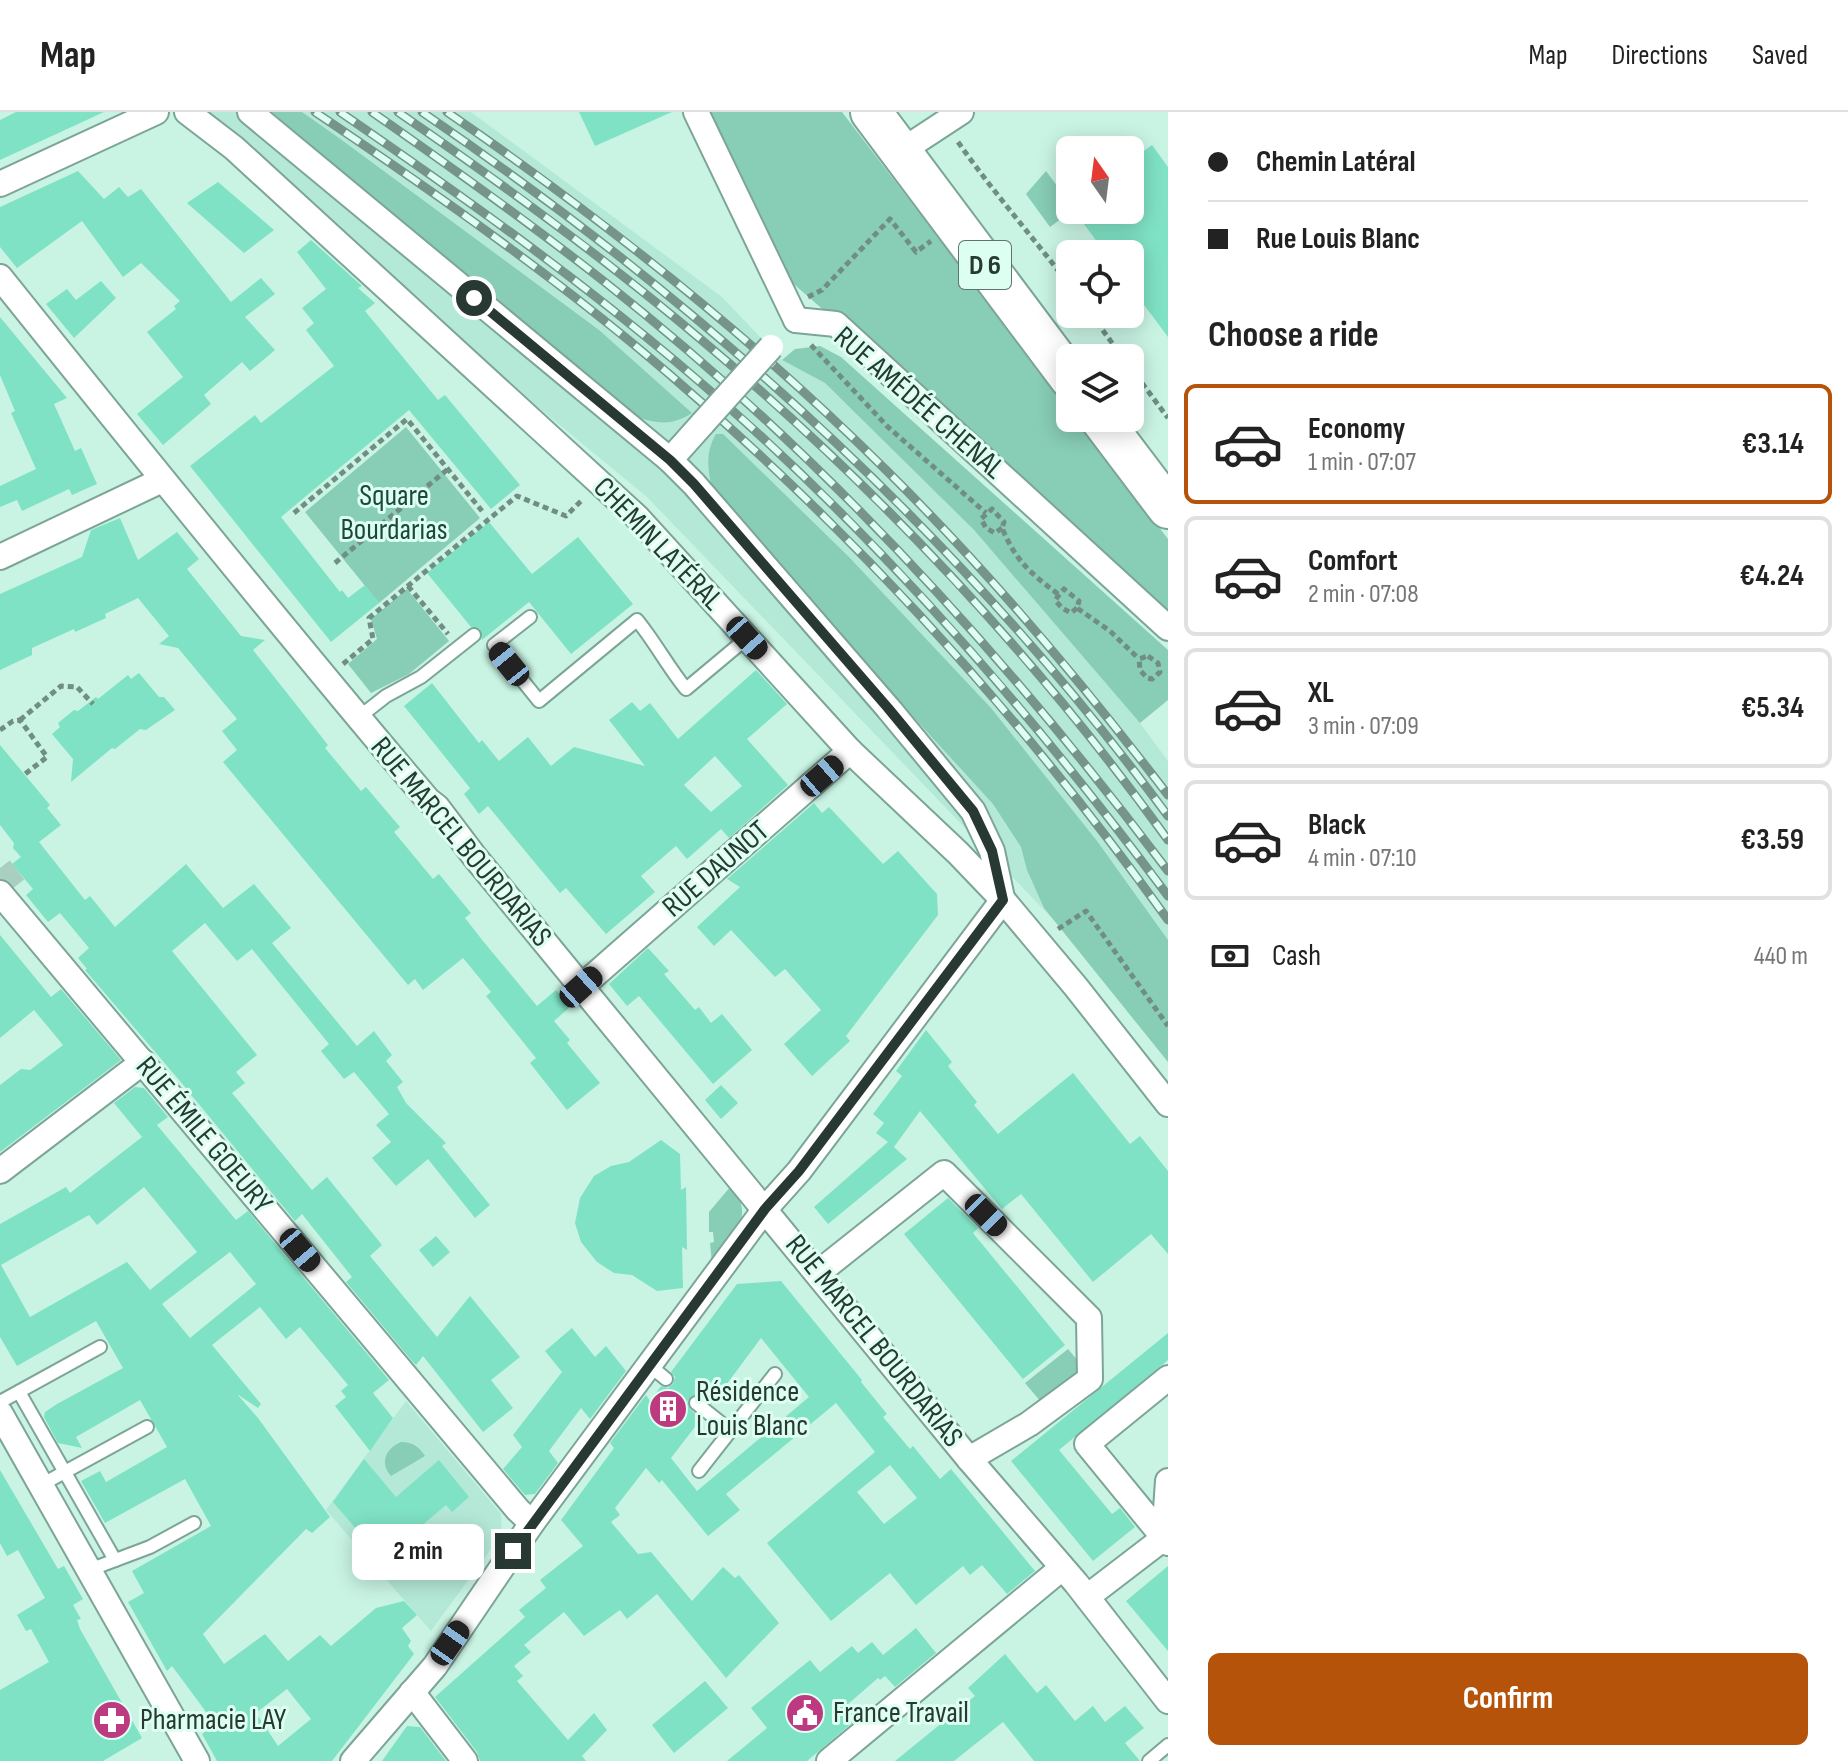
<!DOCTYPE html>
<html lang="en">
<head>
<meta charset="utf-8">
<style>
  body { margin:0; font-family:"Sofia Sans Condensed",sans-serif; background:#f2f2f2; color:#222; height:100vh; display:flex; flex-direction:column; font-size:30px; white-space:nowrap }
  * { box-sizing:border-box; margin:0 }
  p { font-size:26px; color:#767676 }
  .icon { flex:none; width:44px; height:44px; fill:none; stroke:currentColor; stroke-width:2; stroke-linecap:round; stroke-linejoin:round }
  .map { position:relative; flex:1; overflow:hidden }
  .drawer { display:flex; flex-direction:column; background:#fff; width:680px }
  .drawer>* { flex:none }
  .hud { display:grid; align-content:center; height:176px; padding:0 40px; background:#fff }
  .needle { width:52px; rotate:346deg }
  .buttons { position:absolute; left:1056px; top:24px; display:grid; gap:16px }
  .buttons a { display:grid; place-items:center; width:88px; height:88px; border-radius:12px; background:#fff; box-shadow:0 4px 20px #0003; font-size:40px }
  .end { position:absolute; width:36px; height:36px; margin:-18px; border:10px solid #283933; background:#fff; box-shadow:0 0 0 4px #fff }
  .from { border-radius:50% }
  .bubble { position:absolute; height:56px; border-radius:12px; background:#fff; box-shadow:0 4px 20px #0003; font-size:26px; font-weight:700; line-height:56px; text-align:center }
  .car { position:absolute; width:24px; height:48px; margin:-24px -12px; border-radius:10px; box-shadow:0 0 6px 2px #0007; background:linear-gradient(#222 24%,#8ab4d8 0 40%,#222 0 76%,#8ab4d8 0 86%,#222 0) }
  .hud b { display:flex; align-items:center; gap:28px; height:76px; font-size:30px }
  .hud b+b { border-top:2px solid #e0e0e0 }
  .hud i { width:20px; height:20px; background:#222 }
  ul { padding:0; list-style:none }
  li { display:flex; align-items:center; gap:24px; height:120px; margin:0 16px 12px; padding:0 24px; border:4px solid #e0e0e0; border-radius:12px }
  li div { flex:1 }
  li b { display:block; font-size:30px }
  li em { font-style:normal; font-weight:700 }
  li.active { border-color:#b45309 }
  li>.icon { width:72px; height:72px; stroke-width:1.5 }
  h2 { padding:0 40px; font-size:36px; line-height:96px }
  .pay { display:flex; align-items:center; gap:20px; height:88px; padding:0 40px; font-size:30px }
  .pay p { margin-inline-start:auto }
  .action { display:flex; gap:16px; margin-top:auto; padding:16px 40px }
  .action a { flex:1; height:92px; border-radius:12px; background:#b45309; color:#fff; font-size:32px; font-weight:700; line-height:92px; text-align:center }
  header { display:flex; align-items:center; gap:48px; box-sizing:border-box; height:112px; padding:0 40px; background:#fff; border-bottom:2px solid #e0e0e0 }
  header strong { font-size:38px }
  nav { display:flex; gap:44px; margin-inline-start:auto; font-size:28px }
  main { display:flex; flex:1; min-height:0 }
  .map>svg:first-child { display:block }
  .built { fill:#b5e9d7 }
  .green { fill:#88cdb6 }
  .building { fill:#7fe2c4; fill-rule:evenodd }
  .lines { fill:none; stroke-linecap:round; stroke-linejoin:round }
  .street-tunnel { stroke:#a9cfc1; stroke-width:24; stroke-dasharray:24 12; stroke-linecap:butt }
  .lane-casing { stroke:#7da597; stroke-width:16 }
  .street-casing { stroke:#7da597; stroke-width:28 }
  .primary-casing { stroke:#7da597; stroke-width:44 }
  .path { stroke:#718e84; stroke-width:5; stroke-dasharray:6 4; stroke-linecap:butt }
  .lane { stroke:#fff; stroke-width:12 }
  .street { stroke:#fff; stroke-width:24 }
  .primary { stroke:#fff; stroke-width:40 }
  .rail-casing { stroke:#769489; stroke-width:9 }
  .rail { stroke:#dcfff2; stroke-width:6; stroke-dasharray:18; stroke-linecap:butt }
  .street-bridge-casing { stroke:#7da597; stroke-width:28; stroke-linecap:butt }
  .street-bridge { stroke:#fff; stroke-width:24 }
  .route { stroke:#283933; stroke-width:10 }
  .labels { text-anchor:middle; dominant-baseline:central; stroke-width:6; stroke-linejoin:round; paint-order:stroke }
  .shield { fill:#dcfff2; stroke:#5e746c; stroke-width:2 }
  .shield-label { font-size:28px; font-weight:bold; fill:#283933 }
  .street-label { font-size:30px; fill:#283933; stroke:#dcfff2 }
  .park-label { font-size:30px; fill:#1c483b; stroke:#dcfff2 }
  .poi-label { font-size:30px; fill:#283933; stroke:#dcfff2; text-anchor:start }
</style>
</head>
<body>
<header>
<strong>Map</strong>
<nav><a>Map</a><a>Directions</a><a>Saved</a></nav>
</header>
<main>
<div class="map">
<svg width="1168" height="1649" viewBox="0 0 1168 1649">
  <rect width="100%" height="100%" fill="#c9f4e4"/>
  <g class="built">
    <path d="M180,0H471L722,185L782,248L825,271L974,418L1140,611L1168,649V944L1120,877L647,385Z"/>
    <path d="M406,1289L501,1402L502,1422L431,1519L326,1398Z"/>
  </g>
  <g class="green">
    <path d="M272,0H302L339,26L599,218L692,301C667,317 654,309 626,303Z"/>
    <path d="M708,0H842L1070,298V306H1076L1168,427V499L788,167Z"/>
    <path d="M1046,59L1070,91V98H1073L1050,115L1026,82Z"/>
    <path d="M820,234L841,245L1168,538V588L1140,611L974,418L825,271L782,248L795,237Z"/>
    <path d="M406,315L480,406L379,491L305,400Z"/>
    <path d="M716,322H723L849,445L991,596L1097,729L1168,828V950L1044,796L1027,758L1021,735L993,692L715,388C709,364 703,344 716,322Z"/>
    <path d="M407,477L449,529L409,562L371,581L348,552L377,527L371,507Z"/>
    <path d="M731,1074C757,1106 732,1124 712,1151L710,1131L714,1130L713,1120H709V1100Z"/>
    <path d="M1068,1237L1083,1255L1041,1290L1025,1271Z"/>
    <path d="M401,1330C413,1330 419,1335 425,1344L391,1364C379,1351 386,1336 401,1330Z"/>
  </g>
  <g class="building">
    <path d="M16,0H104L0,48V8Z"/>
    <path d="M579,0H672L595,34Z"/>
    <path d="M1152,33L1168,55V225L1130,174V142H1106L1084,112L1088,109L1080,98H1130V49Z"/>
    <path d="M78,59L104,87L119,75L128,85L141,77L231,190L261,166L275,182L245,205L275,238L250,259L242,250L204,283L211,292L163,333L137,302L183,265L147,220L176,197L174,194L180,189L141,151L123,165L82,109L17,156L0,135V95Z"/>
    <path d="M218,70L274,118L244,141L187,91Z"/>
    <path d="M311,128L362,174L358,176L375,191L365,199L438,288L445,283L520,373L491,397L409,298L281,405L340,480L342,478L348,486L365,473L379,491L331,530L190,354L255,303L261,311L334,254L306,218L314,211L302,196L326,177L297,140Z"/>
    <path d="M101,169L116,186L74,226L46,192L67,177L76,188Z"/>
    <path d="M0,205L67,286L54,292L75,339L81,336L97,372L72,383L69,377L22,399L17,388L0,395V374L36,357L11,301L15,299L0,263Z"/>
    <path d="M120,406L138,448L177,420L199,447L187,457L241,524L265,528L253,538L328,633L325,636L361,679L366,675L400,715L394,720L433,767L439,762L471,801L465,806L483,829L537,894L556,878L570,895L554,909L570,928L567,931L600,971L567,998L530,951L536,946L486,884L491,880L463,846L423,878L415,867L408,873L223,650L237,638L222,619L237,607L178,536L159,532L169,524L138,486L105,502L106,506L75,520L74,517L32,536V543L0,558V482L82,445L91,418Z"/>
    <path d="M489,410L532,462L578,425L633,492L571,542L529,490L482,528L480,517L471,515L427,461Z"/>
    <path d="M756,558L787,592L747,627L788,673L729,726L721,717L687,747L676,734L641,764L655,780L606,822L566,776L560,781L488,694L479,702L464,682L470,676L404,594L432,571L479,631L482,628L499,649L528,625L551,654L574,635L645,654L609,608L632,590L640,599L650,591L678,627ZM715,644L742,674L711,700L684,673Z"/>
    <path d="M139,561L159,585H164L175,598L146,618L140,617L115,637L112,636L71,670L73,647L52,622L60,615L58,611L74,598L78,599L96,585L98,587L128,563L131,567Z"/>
    <path d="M0,633L50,693L47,696L61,713L39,730L81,783L85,788L90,784L115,815L186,752L223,796L254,772L291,816L272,831L357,934L374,919L392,943L386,949L403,970L397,975L406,991L446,1031L442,1034L490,1093L475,1106L428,1047L396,1074L372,1046L391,1030L376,1013L389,1002L354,960L344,967L321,939L329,932L252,837L237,849L205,811L172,839L257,943L236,960L245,971L232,981L312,1078L327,1065L382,1133L370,1144L437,1225L470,1184L520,1245L491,1268L513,1296L483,1320L423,1244L416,1253L412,1249L346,1170L352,1165L302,1102L295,1109L193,985L188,981L191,982L85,858L87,857L78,846L89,836L60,801L48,810L26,783L33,777L12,752L21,745L13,736L14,731L0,713Z"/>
    <path d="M814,691L822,701L829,695L883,752L898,739L937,782L938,803L846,924L850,929L812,964L784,932L821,898L785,857L775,865L731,818L714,834L697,815L740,775L727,767Z"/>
    <path d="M0,823L51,885L61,877L121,948L0,1040V973L21,957L30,958L63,933L34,898L0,926Z"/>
    <path d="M648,836L669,859L664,862L695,898L699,895L711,911L722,902L752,938L713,972L639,884L627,894L609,872Z"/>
    <path d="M926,918L952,950L948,954L977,990L974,993L998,1022L1073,961L1130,1032L1140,1024L1168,1059V1142L1151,1122L1093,1170L1021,1082L1002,1097L920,999L894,1035L907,1047L828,1112L814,1095L888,1030L876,1021L884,1011L873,1002L902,964L896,959Z"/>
    <path d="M721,973L738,991L721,1007L705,988Z"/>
    <path d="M135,975L144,976L168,1005L157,1013L236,1108L248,1099L389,1268L373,1281L393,1306L370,1339L335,1294L346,1285L341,1279L348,1273L300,1215L286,1227L260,1195L212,1233L261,1292L258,1296L237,1282L258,1306L330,1405L312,1421L306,1417L203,1522L224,1552L265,1522L288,1549L320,1523L331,1534L376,1496L404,1489L417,1503L402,1516L411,1529L408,1534L414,1542L332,1649H217L202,1622L215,1612L172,1554L167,1559L128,1490L144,1481L132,1459L211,1414L185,1367L105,1411L81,1369L100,1359L106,1370L167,1335L140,1288L76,1325L82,1336L58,1331L44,1305L45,1300L57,1292L123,1256L96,1209L17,1254L0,1225V1112L66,1075L70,1081L142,1025L114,991ZM144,1075L197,1140L150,1178L127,1150L30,1205L1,1153L89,1103L97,1113ZM230,1140L256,1172L190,1226L162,1192ZM287,1577L311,1607L278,1634L256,1601Z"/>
    <path d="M661,1028L680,1042L681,1078L686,1075L687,1138L682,1135L683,1176L657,1179L632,1163L614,1161L597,1150L581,1130L575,1111L580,1086L594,1064L611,1054L629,1050Z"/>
    <path d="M948,1086L978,1116L973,1121L1065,1233L1023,1267L904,1122Z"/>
    <path d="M436,1124L450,1140L433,1155L419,1138Z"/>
    <path d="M781,1169L862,1268L861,1270L887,1302L883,1305L910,1337L913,1334L940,1367L951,1357L1035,1459L1007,1482L982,1453L970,1463L963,1454L916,1493L890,1461L831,1509L767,1431L875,1340L836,1291L726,1382L740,1398L708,1424L662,1368L659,1371L646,1356L615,1396L620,1403L611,1410L638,1442L651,1440L692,1489L723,1455L735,1466L739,1463L779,1511L726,1566L657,1482L627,1507L620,1498L584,1524L564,1500L524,1533L531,1540L514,1554L523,1564L517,1569L568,1628L594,1601L607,1618L582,1644L586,1649H480L477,1640L435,1585L525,1505L519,1498L546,1476L540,1468L583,1434L561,1408L614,1336L610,1331L646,1283L650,1289L661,1274L668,1276L673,1272L675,1265L671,1260L737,1172ZM761,1226L809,1285L697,1379L671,1346L701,1307L690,1297L687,1289L697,1282L712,1292ZM890,1353L917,1386L884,1412L857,1380Z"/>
    <path d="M572,1216L595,1245L606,1234L626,1259L590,1307L581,1296L549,1339L558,1351L535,1382L525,1383L503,1357L522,1335L513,1323L562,1260L545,1239Z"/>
    <path d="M1168,1221V1248L1059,1338L1112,1402L1120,1396L1135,1415L1093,1449L1011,1349Z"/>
    <path d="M364,1347L396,1385L439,1348L469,1385L452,1400L446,1393L382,1447L333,1390Z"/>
    <path d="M0,1358L58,1457L64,1454L83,1487L73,1493L81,1507L77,1508L80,1517L142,1626L103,1649H0V1578L49,1550L31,1517L26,1519L17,1503L45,1486L18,1438L7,1444L0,1431Z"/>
    <path d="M1168,1454V1539L1126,1489Z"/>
    <path d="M916,1516L936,1541L895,1575L885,1564L880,1568L878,1566L847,1593L858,1606L807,1649H727L767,1616L751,1596L810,1548L820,1560L852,1534L858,1541L872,1530L883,1543Z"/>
    <path d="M1005,1542L1037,1581L1046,1573L1075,1609L1093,1594L1105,1610L1125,1594L1144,1616L1125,1631L1140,1649H1034L1003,1610L954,1649H895L975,1584L968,1576Z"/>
    <path d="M705,1569L728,1596L674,1641L652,1613Z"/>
    <path d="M407,1614L420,1615L446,1649H382Z"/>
  </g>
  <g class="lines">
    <path class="street-tunnel" d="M0,771L17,758"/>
    <g class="lane-casing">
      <g id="lane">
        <path d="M530,505L494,533L539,589L637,508C655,530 668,555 686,577L747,526"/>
        <path d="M358,606L386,584L421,565L474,523"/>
        <path d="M649,1253L666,1267"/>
        <path d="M19,1280L115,1448"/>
        <path d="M0,1290L100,1235"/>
        <path d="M696,1291L731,1319"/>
        <path d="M699,1359L775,1262"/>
        <path d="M41,1373L147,1315"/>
        <path d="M89,1458L150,1435L194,1411"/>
        <path d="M1149,1649L1168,1633"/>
      </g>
    </g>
    <g class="street-casing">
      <g id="street">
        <path d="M187,0L234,36L637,405L850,639L958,741L1003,788L1076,875L1168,992"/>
        <path d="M250,0L670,348L694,372L888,596L973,699L992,739L1002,786"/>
        <path d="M696,0L796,208"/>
        <path d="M900,40L961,0"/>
        <path d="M0,72L156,0"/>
        <path d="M0,165C141,341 282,516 428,688L437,695L474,744L969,1347L1076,1471L1168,1589"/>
        <path d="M796,208L836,212L1168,516"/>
        <path d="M670,348L703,311"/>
        <path d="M0,445L162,368"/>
        <path d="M0,781L518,1398L532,1411"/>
        <path d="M581,875L850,639"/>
        <path d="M0,1059L143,950"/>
        <path d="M818,1161L944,1061L1089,1206L1090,1267L1029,1312L969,1347"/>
        <path d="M0,1301L197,1649"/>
        <path d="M1164,1426L1087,1332L1168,1266"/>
        <path d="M1164,1426L1168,1369"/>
        <path d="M1087,1485L1164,1426L1168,1431"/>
        <path d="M412,1580L465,1649"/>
        <path d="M353,1649L435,1554L532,1411L765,1097L799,1059L1003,788"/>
        <path d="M829,1649L1062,1456"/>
      </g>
    </g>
    <g class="primary-casing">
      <g id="primary">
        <path d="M871,0L1070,266"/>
        <path d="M1100,306L1168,396"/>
      </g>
    </g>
    <g class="path">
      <path d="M958,30C993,80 1033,125 1070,174"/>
      <path d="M808,185L822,178L890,107L916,140L931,129"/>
      <path d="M1091,202L1123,246"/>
      <path d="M811,233L888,315L986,401"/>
      <path d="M1130,255L1168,306"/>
      <path d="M294,401L407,307L482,399"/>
      <path d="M1002,416L995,421L986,416L981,407L992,397L1004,410L1002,416C1016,449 1030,461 1058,482"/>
      <path d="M335,451L448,357"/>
      <path d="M408,474L448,522"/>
      <path d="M1077,496L1071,501L1062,496L1055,488L1064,477L1079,489L1077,496L1110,519L1139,547"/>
      <path d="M1148,544L1158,551L1160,560L1152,567L1147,566L1140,558L1139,547Z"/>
      <path d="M343,552L373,527L369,506L517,384L566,404L581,389"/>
      <path d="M20,608L61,574L77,575L93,592"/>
      <path d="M0,618L13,609L20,608L47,645L25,662"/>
      <path d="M1058,817L1086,799L1168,914"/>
    </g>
    <use href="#lane" class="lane"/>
    <use href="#street" class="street"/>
    <use href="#primary" class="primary"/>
    <g class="rail-casing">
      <g id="rail">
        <path d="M315,0C437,82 557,166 669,262C857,423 1024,607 1168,808"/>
        <path d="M340,0C455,79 568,159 674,248C861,404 1023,589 1168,784"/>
        <path d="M372,0C451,55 530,111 606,171C819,339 1005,542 1168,759"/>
        <path d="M398,0C501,71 602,144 698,225C874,372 1034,542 1168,728"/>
        <path d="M422,0C707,194 963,426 1168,704"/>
        <path d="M447,0C603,107 752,225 887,359C989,460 1081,569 1168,683"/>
      </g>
    </g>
    <use href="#rail" class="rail"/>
    <g class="street-bridge-casing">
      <path id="street-bridge" d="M703,311L771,235"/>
    </g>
    <use href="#street-bridge" class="street-bridge"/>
  </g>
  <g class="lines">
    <path class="route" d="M474,186L670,348L694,372L888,596L973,699L992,739L1003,788L799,1059L765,1097L513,1439"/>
  </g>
  <defs>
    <g id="building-disc" transform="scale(2)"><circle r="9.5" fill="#bd3a80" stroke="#dcfff2"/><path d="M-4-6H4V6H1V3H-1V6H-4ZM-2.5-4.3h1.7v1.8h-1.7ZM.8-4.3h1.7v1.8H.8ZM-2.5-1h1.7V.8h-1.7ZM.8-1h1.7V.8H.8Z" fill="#fff"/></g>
    <g id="civic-disc" transform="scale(2)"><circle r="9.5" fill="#bd3a80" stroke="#dcfff2"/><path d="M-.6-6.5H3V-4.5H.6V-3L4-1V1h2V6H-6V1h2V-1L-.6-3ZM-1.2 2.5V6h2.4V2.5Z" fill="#fff"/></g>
    <g id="pharmacy-disc" transform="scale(2)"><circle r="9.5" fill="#bd3a80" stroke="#dcfff2"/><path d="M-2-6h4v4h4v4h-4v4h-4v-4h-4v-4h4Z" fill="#fff"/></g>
  </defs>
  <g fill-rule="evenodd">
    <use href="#building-disc" x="668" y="1297"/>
    <use href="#civic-disc" x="805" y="1601"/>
    <use href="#pharmacy-disc" x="112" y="1608"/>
  </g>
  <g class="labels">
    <rect class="shield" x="959" y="129" width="52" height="48" rx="6"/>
    <g class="shield-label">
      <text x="985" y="153">D 6</text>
    </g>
    <g class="street-label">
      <text transform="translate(919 291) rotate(41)">RUE AMÉDÉE CHENAL</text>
      <text transform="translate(658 432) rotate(46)">CHEMIN LATÉRAL</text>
      <text transform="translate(461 730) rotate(50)">RUE MARCEL BOURDARIAS</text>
      <text transform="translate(716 757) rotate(-41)">RUE DAUNOT</text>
      <text transform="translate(204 1023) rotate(50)">RUE ÉMILE GOEURY</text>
      <text transform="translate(874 1229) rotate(51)">RUE MARCEL BOURDARIAS</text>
    </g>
    <g class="park-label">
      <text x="394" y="384">Square<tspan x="394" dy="34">Bourdarias</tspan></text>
    </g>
    <g class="poi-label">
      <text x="696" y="1280">Résidence<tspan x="696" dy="34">Louis Blanc</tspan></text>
      <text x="833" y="1601">France Travail</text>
      <text x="140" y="1608">Pharmacie LAY</text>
    </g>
  </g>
</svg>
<div class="buttons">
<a><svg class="needle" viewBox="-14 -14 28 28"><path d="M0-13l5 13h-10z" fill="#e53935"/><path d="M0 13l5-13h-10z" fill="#767676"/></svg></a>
<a><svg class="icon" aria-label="locate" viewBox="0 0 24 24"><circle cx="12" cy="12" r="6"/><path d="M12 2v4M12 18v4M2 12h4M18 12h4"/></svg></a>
<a><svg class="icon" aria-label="layers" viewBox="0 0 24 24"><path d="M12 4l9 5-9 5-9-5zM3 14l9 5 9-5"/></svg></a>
</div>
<i class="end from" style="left:474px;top:186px"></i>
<i class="end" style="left:513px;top:1439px"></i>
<div class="bubble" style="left:352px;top:1412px;width:132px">2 min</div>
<i class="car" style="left:747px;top:526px;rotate:138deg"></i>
<i class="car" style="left:509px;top:552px;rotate:321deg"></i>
<i class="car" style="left:822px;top:664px;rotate:49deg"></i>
<i class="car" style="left:581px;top:875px;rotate:48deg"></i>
<i class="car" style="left:986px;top:1103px;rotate:135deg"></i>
<i class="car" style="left:300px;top:1138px;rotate:140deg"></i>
<i class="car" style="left:450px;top:1531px;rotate:35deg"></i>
</div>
<section class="drawer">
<div class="hud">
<b><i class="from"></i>Chemin Latéral</b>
<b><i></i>Rue Louis Blanc</b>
</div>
<h2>Choose a ride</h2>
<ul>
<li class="active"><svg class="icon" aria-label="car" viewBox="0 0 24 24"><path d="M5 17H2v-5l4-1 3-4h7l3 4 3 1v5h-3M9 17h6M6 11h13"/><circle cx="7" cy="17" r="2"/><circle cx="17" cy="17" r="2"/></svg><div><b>Economy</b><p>1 min · 07:07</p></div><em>€3.14</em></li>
<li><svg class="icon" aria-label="car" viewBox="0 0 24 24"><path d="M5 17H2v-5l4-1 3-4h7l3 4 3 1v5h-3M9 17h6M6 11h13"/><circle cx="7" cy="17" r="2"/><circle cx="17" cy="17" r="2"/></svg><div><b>Comfort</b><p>2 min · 07:08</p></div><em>€4.24</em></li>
<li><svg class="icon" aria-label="car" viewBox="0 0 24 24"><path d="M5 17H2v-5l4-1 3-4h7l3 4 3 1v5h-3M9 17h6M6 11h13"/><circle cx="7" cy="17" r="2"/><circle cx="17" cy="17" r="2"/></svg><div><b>XL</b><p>3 min · 07:09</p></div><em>€5.34</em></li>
<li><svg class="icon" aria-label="car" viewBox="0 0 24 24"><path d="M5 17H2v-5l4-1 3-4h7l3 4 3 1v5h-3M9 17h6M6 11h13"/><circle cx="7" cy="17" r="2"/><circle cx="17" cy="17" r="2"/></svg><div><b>Black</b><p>4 min · 07:10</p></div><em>€3.59</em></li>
</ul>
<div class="pay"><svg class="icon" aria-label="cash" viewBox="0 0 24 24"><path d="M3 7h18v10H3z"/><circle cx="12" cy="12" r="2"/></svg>Cash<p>440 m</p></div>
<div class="action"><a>Confirm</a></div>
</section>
</main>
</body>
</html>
